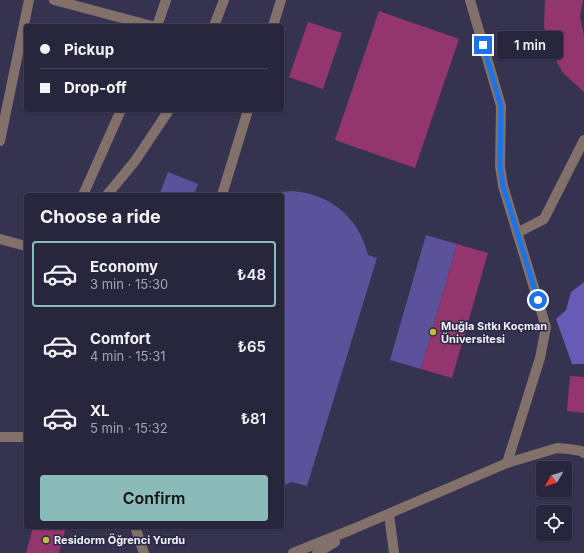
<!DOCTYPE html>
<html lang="en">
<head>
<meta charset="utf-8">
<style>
  body { margin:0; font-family:Inter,sans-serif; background:#302e44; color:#f1f3f6; height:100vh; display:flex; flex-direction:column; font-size:15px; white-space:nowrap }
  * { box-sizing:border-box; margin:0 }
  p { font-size:13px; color:#a5a5b0 }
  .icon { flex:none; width:22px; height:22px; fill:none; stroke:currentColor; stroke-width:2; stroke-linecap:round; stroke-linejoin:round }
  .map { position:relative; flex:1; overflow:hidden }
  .sheet { position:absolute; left:24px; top:193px; width:260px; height:336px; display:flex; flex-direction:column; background:#28263d; border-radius:4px; box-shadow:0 1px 3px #0004,0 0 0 1px #444357 }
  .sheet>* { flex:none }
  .guide { position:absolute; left:24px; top:24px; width:260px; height:88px; border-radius:4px; box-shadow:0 1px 3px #0004,0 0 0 1px #444357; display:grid; align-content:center; height:88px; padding:0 16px; background:#28263d }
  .needle { width:26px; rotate:232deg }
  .buttons { position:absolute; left:536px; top:461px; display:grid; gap:8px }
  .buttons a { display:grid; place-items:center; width:36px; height:36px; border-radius:4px; background:#28263d; box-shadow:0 1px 3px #0004,0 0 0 1px #444357; font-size:20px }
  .end { position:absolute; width:18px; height:18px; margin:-9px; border:5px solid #1a73e8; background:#fff; box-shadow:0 0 0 2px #fff }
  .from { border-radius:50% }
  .bubble { position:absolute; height:28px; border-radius:4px; background:#28263d; box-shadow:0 1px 3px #0004,0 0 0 1px #444357; font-size:13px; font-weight:600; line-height:28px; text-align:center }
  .guide b { display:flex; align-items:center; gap:14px; height:38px; font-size:15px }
  .guide b+b { border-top:1px solid #444357 }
  .guide i { width:10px; height:10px; background:#f1f3f6 }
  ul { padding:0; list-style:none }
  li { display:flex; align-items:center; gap:12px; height:66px; margin:0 8px 6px; padding:0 8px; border:2px solid transparent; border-radius:4px }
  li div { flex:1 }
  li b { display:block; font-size:15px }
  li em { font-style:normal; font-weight:600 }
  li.active { border-color:#8bbbb9 }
  li>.icon { width:36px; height:36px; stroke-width:1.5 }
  h2 { padding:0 16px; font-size:18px; line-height:48px }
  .action { display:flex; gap:8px; margin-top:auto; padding:8px 16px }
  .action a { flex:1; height:46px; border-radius:4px; background:#8bbbb9; color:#111; font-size:16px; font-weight:600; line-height:46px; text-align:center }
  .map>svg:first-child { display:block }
  .green { fill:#5c529c }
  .forest { fill:#685bb7 }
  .building { fill:#93366d }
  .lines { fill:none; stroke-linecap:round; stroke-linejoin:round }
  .minor { stroke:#81716a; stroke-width:10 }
  .route { stroke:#1a73e8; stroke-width:5 }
  .poi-dot { fill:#c2bd3f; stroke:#2c2946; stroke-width:1.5 }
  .labels { text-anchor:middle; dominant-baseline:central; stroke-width:3; stroke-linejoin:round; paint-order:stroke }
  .poi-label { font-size:11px; font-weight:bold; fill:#f1f0fc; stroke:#2c2946; text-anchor:start }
</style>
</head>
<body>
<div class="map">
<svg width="584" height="553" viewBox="0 0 584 553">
  <rect width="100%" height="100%" fill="#363351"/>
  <g class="green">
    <path d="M168,172L198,184L194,195H159Z"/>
    <path d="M292,191C331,194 359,218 368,255L377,258L307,486L291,482L282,487V195H267L280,192Z"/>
    <path d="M426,235L457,244L421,369L390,360Z"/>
  </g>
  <path class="forest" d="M584,282V364H572L556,319L566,310L571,292Z"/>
  <g class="building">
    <path d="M545,0H583L580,16L584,36V92L563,73L551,51L544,27Z"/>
    <path d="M379,11L459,39L415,168L335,140Z"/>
    <path d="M308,22L342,33L323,89L289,77Z"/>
    <path d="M457,244L488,253L452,378L421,369Z"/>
    <path d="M570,376L584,377V413L567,411Z"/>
    <path d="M33,527H66L59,553H26Z"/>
  </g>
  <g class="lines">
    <g class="minor">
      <path d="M54,0L152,26"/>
      <path d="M470,0L501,106L500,166L503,186L546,327L540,358L507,463"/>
      <path d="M157,26L166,0"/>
      <path d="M214,26L224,0"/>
      <path d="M273,26L281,0"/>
      <path d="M0,141L29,0"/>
      <path d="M83,195L121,110"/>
      <path d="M107,195L135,161L169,110"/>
      <path d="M222,195L248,110"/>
      <path d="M517,233L544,219L584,140"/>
      <path d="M0,239L26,246"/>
      <path d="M0,437H26"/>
      <path d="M389,514L394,553"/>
      <path d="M135,527L144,553"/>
      <path d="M293,553L353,529L507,463L557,448L569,449L581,451L584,453"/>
      <path d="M317,553L335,542"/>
    </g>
  </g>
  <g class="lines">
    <path class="route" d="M483,45L501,106L500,166L503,186L538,300"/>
  </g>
  <g class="poi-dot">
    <circle cx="433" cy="332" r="4"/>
    <circle cx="46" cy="540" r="4"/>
  </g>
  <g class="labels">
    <g class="poi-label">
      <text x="441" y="326">Muğla Sıtkı Koçman<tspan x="441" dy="13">Üniversitesi</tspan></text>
      <text x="54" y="540">Residorm Öğrenci Yurdu</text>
    </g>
  </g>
</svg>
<div class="buttons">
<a><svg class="needle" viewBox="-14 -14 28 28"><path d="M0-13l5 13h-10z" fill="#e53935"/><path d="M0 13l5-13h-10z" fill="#a5a5b0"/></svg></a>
<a><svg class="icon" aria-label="locate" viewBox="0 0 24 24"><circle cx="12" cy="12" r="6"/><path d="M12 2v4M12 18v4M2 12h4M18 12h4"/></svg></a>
</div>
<i class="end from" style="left:538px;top:300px"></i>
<i class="end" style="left:483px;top:45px"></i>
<div class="bubble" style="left:497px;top:31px;width:66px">1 min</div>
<div class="guide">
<b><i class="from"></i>Pickup</b>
<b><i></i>Drop-off</b>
</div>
<section class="sheet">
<h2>Choose a ride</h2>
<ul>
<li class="active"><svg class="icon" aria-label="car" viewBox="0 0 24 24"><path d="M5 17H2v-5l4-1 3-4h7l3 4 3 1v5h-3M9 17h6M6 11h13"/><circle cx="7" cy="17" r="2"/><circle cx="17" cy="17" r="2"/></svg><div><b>Economy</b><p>3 min · 15:30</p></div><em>₺48</em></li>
<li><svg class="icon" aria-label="car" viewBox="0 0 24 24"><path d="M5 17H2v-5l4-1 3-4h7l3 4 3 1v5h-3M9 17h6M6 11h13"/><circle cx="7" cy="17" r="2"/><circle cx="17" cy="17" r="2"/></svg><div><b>Comfort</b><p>4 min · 15:31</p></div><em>₺65</em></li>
<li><svg class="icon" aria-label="car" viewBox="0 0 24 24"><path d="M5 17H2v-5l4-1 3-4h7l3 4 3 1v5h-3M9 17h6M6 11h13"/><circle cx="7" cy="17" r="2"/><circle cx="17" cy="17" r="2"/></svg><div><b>XL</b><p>5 min · 15:32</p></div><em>₺81</em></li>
</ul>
<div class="action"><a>Confirm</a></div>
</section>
</div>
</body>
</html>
